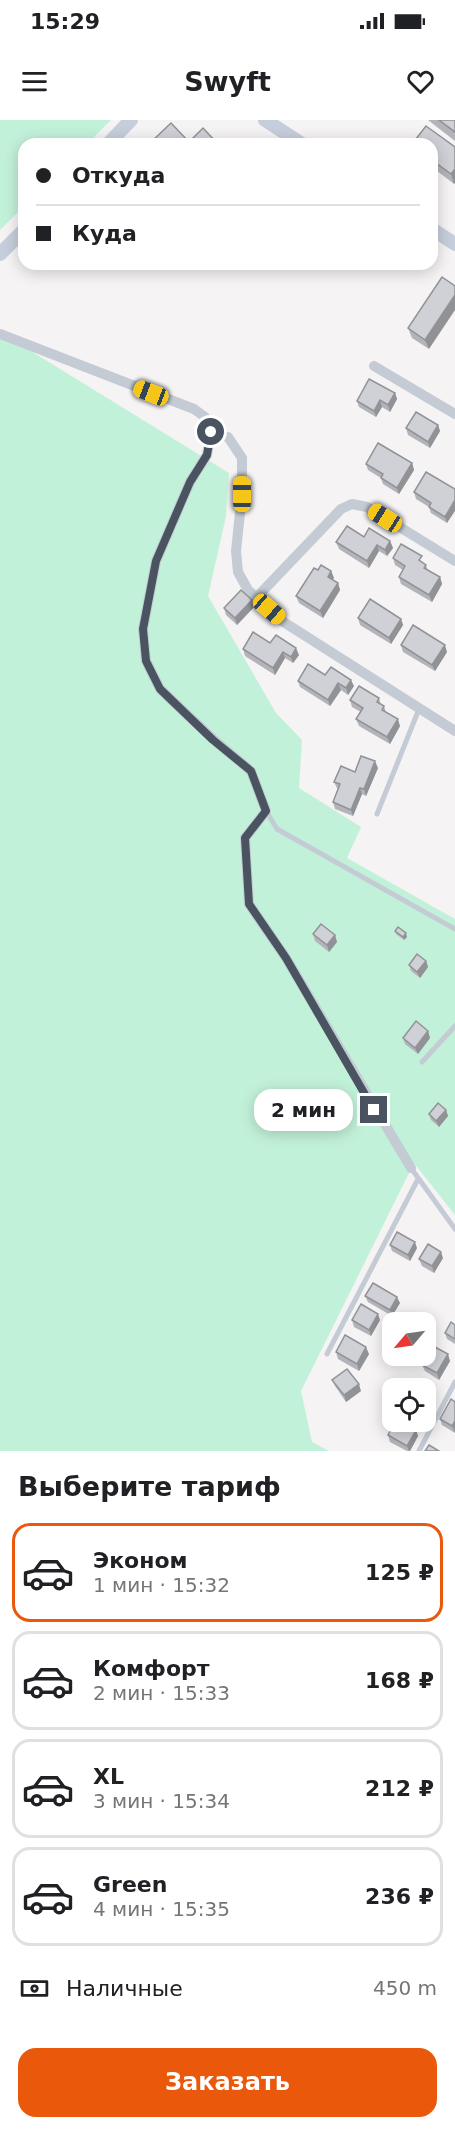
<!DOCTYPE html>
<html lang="ru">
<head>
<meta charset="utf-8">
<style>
  body { margin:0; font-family:"DejaVu Sans",sans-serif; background:#f2f2f2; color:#202124; height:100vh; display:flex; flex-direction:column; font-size:22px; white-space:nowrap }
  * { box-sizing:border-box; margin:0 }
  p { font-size:20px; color:#757577 }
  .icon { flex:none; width:33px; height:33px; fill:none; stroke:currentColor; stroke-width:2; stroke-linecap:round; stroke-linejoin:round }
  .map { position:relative; height:1331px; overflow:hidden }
  .panel { display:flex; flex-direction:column; background:#fff; flex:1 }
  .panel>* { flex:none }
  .top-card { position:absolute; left:18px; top:18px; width:420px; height:132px; border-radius:18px; box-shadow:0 3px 15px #0003; display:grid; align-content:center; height:132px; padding:0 18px; background:#fff }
  .needle { width:39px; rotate:241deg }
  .controls { position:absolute; left:382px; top:1192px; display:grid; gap:12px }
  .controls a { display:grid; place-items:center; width:54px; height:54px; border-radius:12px; background:#fff; box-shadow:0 3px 15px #0003; font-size:30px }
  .end { position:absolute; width:27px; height:27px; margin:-14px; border:8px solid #4a5461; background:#fff; box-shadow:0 0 0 3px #fff }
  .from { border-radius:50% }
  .bubble { position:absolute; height:42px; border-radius:18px; background:#fff; box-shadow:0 3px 15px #0003; font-size:20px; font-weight:700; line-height:42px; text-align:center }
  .car { position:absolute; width:18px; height:36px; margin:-18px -9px; border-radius:8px; box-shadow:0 0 4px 2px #0007; background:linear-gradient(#f5c518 24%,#345 0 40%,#f5c518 0 76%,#345 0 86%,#f5c518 0) }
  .top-card b { display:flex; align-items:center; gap:21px; height:57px; font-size:22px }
  .top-card b+b { border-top:2px solid #e0e0e0 }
  .top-card i { width:15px; height:15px; background:#202124 }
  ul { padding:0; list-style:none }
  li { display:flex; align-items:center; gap:18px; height:99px; margin:0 12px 9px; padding:0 6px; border:3px solid #e0e0e0; border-radius:18px }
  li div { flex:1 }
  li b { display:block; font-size:22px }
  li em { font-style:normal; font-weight:700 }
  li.on { border-color:#ea580c }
  li>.icon { width:54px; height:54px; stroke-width:1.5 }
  h2 { padding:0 18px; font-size:27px; line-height:72px }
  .pay { display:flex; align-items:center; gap:15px; height:66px; padding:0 18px; font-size:22px }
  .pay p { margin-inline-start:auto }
  .action { display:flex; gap:12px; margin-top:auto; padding:12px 18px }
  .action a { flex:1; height:69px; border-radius:18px; background:#ea580c; color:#fff; font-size:24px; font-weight:700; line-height:69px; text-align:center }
  .status { display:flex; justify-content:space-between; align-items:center; height:42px; padding:0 30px; background:#fff; direction:ltr }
  .status svg { height:16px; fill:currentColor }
  header { display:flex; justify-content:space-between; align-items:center; height:78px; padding:0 18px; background:#fff; font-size:27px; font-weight:700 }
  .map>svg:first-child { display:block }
  .green { fill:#c2f1d9 }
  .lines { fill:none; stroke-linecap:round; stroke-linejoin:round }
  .lane { stroke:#c4cbd4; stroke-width:5 }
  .street { stroke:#c4cbd4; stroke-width:10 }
  .secondary { stroke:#c6cedb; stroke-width:14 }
  .wall { fill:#b2b4b9 }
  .shaded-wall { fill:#919296 }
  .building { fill:#cfd1d7; stroke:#919296; stroke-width:1.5 }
  .route { stroke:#4a5461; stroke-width:8 }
</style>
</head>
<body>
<div class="status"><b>15:29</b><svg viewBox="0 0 49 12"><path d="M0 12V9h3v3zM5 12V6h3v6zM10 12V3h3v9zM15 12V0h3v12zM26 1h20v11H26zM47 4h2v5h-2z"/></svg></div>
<header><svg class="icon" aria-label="menu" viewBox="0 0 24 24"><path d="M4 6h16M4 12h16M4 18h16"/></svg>Swyft<svg class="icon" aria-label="heart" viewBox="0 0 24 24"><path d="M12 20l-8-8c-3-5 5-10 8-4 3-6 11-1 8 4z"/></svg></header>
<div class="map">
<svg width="455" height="1331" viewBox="0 0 455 1331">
  <rect width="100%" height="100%" fill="#f5f3f3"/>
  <g class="green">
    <path d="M0,0H111L87,24H24V86L0,110Z"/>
    <path d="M0,212L229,353L226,396L208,476L276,593L302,620L299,668L361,707L347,738L455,799V1095L414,1043L301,1271L312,1322L329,1331H0Z"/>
  </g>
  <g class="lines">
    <g class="lane">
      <path d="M266,691L277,709L455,809"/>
      <path d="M377,694L419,589"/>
      <path d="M422,942L455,906"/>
      <path d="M411,1048L455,1109"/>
      <path d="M327,1234L418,1059"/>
      <path d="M419,1331L455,1262"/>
    </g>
    <g class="street">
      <path d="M0,214L194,289L205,297L211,312L207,335L190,362L156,441L143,509L146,541L160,569L213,619L251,651L266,691L245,718L249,784L286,838L411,1048"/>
      <path d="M374,246L455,294"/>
      <path d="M211,312L228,317L242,338V374L236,431L238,452L248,470L282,501L455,611"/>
      <path d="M256,478L341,389L352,384L367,387L455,441"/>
    </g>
    <g class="secondary">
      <path d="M265,0L302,24"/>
      <path d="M108,24L131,0"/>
      <path d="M432,109L455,124"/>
      <path d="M0,134L24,110"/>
    </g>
  </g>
  <g class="wall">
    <path d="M428,0H455V21Z"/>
    <path d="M432,24L455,27L454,64L432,47Z"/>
    <path d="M442,157L429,229L412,218L408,208Z"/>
    <path d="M395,273L397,279L390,292L382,287L376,297L359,287L357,281Z"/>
    <path d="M438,305L440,311L430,328L408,315L406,308Z"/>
    <path d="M412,343L414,350L399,374L383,364L381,358L368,350L366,344Z"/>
    <path d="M455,369L447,403L431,393L429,387L416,379L414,372Z"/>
    <path d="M364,417L390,421L393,428L387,436L379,431L369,448L339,429L336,422Z"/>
    <path d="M393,438L424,443L426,445L428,451L440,457L442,464L432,482L401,464L399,457L403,450L395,445Z"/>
    <path d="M318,450L331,451L334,458L332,460L338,463L340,470L323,498L299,483L296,476Z"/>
    <path d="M252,480L254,487L237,505L226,495L224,488Z"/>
    <path d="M358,498L401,499L403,505L391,524L360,505Z"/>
    <path d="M270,523L299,535L293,543L285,538L275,555L245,536L243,529Z"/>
    <path d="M401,525L447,532L435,551L403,532Z"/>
    <path d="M325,555L354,566L348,575L341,570L330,586L300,567L298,561Z"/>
    <path d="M379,578L381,585L384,586L386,592L400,606L390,624L359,606L356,599L361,592L352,587L350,580Z"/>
    <path d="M378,648L366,676L362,674L353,696L335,689L333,682L338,669L337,668L334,662L355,652Z"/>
    <path d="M395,811L407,817L404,820L396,814Z"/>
    <path d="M313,814L335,815L337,822L329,832L315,821Z"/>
    <path d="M426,841L428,847L420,858L411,851L409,845Z"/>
    <path d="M428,911L430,918L418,934L405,924L403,918Z"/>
    <path d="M446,990L448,996L439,1007L431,1000L429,994Z"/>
    <path d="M390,1125L417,1128L410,1141L392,1131Z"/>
    <path d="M443,1138L434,1153L422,1146L419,1139Z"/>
    <path d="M365,1176L400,1183L392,1196L368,1182Z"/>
    <path d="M352,1200H380L371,1216L354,1207Z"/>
    <path d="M455,1205V1224L447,1219L445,1213Z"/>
    <path d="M336,1232L369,1234L359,1251L338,1239Z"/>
    <path d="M450,1241L439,1260L425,1251L422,1245Z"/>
    <path d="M332,1260L361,1271L346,1282L335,1266Z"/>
    <path d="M451,1279L455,1313L442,1305L440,1299Z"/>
    <path d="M416,1310L418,1316L410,1331H407L390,1322L388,1315Z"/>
  </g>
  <g class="shaded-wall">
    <path d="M455,49V63L454,64L451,54Z"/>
    <path d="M455,175V190L429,229L425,220Z"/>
    <path d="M395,273L397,279L390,292L388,285Z"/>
    <path d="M380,280L382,287L376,297L374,291Z"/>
    <path d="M438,305L440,311L430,328L428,322Z"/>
    <path d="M412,343L414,350L399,374L397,368Z"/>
    <path d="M455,380V391L447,403L445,397Z"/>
    <path d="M390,421L393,428L387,436L385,430Z"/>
    <path d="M377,425L379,431L369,448L367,441Z"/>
    <path d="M331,451L334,458L330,463L328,457Z"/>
    <path d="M440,457L442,464L432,482L429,475Z"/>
    <path d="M338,463L340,470L323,498L320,491Z"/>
    <path d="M252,480L254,487L237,505L235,498Z"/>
    <path d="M401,499L403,505L391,524L389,518Z"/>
    <path d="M445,525L447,532L435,551L432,545Z"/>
    <path d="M296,528L299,535L293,543L291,537Z"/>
    <path d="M283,532L285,538L275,555L273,548Z"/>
    <path d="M351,560L354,566L348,575L346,568Z"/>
    <path d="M338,563L341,570L330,586L328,580Z"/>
    <path d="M398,599L400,606L390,624L387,617Z"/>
    <path d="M375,641L378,648L366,676L364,669Z"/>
    <path d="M360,668L362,674L353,696L351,690Z"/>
    <path d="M406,813L407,817L404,820L403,817Z"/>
    <path d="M335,815L337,822L329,832L327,825Z"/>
    <path d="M426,841L428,847L420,858L417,852Z"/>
    <path d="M428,911L430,918L418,934L415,928Z"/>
    <path d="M446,990L448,996L439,1007L436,1001Z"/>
    <path d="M415,1122L417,1128L410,1141L408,1135Z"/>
    <path d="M441,1132L443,1138L434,1153L432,1146Z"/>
    <path d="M397,1177L400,1183L392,1196L390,1190Z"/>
    <path d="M378,1194L380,1200L371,1216L369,1210Z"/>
    <path d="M366,1227L369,1234L359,1251L357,1244Z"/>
    <path d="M448,1234L450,1241L439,1260L437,1253Z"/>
    <path d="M359,1264L361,1271L346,1282L344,1275Z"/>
    <path d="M455,1301V1313L452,1306Z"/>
    <path d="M416,1310L418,1316L410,1331H409L407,1326Z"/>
  </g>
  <g class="building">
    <path d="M439,0H455V12Z"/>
    <path d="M171,3L189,22L203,8L218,24H149Z"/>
    <path d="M426,6L455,27V49L451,54L432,40V24H412Z"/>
    <path d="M442,157L455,166V175L425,220L408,208Z"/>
    <path d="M369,259L395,273L388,285L380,280L374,291L357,281Z"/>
    <path d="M416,292L438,305L428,322L406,308Z"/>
    <path d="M378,323L412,343L397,368L381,358L383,354L366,344Z"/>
    <path d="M426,352L455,369V380L445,397L429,387L431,383L414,372Z"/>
    <path d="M347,406L364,417L369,408L390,421L385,430L377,425L367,441L336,422Z"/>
    <path d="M401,424L422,436L419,440L426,445L424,448L440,457L429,475L399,457L405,446L393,438Z"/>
    <path d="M321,445L331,451L328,457L338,463L320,491L296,476L314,448L318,450Z"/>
    <path d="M241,470L252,480L235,498L224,488Z"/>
    <path d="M370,479L401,499L389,518L358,498Z"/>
    <path d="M413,505L445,525L432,545L401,525Z"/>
    <path d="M253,512L270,523L276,515L296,528L291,537L283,532L273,548L243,529Z"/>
    <path d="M308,544L325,555L331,547L351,560L346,568L338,563L328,580L298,561Z"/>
    <path d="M359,566L379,578L377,582L384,586L382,590L398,599L387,617L356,599L363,588L350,580Z"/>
    <path d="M361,636L375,641L364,669L360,668L351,690L333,682L340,664L334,662L341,646L355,652Z"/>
    <path d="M321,804L335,815L327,825L313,814Z"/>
    <path d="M398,807L406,813L403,817L395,811Z"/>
    <path d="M417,834L426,841L417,852L409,845Z"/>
    <path d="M416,901L428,911L415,928L403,918Z"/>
    <path d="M438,983L446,990L436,1001L429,994Z"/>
    <path d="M397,1112L415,1122L408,1135L390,1125Z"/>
    <path d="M428,1124L441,1132L432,1146L419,1139Z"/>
    <path d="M373,1163L397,1177L390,1190L365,1176Z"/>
    <path d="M361,1184L378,1194L369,1210L352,1200Z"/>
    <path d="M451,1202L455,1205V1219L445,1213Z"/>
    <path d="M345,1215L366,1227L357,1244L336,1232Z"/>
    <path d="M433,1226L448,1234L437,1253L422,1245Z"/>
    <path d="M347,1249L359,1264L344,1275L332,1260Z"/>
    <path d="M451,1279L455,1282V1301L452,1306L440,1299Z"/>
    <path d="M395,1302H403L416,1310L407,1326L388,1315Z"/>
    <path d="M429,1325L439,1331H425Z"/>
  </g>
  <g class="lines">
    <path class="route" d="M211,312L207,335L190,362L156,441L143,509L146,541L160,569L213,620L251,651L266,691L245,718L249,784L286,838L374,990"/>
  </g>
</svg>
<div class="controls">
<a><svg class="needle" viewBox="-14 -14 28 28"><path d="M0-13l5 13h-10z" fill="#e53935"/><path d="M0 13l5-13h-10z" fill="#757577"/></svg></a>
<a><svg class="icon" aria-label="locate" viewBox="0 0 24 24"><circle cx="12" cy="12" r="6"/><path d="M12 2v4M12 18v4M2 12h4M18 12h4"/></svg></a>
</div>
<i class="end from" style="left:211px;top:312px"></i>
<i class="end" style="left:374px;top:990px"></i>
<div class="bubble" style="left:254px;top:969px;width:99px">2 мин</div>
<i class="car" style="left:151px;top:273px;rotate:291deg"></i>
<i class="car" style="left:242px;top:374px;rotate:0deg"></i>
<i class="car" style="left:385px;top:398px;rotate:302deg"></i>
<i class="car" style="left:269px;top:489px;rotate:131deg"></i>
<div class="top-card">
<b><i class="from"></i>Откуда</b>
<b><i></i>Куда</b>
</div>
</div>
<section class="panel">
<h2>Выберите тариф</h2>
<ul>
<li class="on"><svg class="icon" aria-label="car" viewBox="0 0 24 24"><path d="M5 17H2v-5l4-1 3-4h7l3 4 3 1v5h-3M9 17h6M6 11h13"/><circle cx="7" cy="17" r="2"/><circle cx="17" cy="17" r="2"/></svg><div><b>Эконом</b><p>1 мин · 15:32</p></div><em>125 ₽</em></li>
<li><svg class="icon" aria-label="car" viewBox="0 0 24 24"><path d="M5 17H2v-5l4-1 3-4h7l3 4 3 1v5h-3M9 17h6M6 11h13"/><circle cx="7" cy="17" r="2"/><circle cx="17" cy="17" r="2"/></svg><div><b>Комфорт</b><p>2 мин · 15:33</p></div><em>168 ₽</em></li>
<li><svg class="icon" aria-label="car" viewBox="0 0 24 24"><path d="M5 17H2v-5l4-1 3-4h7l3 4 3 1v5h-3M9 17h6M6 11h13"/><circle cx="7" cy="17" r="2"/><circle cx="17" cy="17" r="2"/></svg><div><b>XL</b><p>3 мин · 15:34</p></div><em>212 ₽</em></li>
<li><svg class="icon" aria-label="car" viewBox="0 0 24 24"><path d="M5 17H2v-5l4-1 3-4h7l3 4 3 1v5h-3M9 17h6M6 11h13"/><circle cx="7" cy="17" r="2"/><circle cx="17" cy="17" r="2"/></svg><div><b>Green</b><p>4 мин · 15:35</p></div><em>236 ₽</em></li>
</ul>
<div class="pay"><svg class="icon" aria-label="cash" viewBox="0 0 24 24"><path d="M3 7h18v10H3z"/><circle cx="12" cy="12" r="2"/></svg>Наличные<p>450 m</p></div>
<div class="action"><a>Заказать</a></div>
</section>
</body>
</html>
